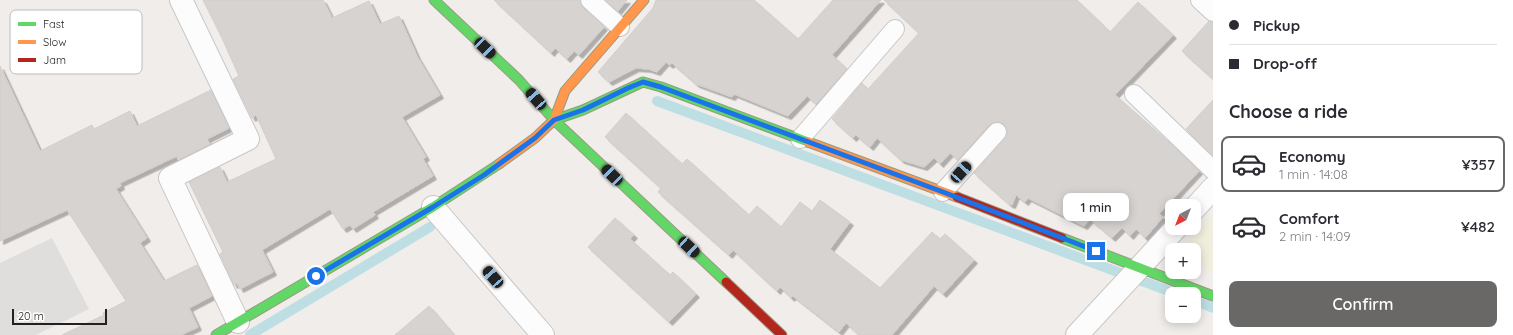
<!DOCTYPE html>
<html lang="en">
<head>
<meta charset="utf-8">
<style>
  body { margin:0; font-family:Quicksand,sans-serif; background:#f7f7f7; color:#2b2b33; height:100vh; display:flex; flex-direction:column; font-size:15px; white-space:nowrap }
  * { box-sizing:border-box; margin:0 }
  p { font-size:13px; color:#7c7c81 }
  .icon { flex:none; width:22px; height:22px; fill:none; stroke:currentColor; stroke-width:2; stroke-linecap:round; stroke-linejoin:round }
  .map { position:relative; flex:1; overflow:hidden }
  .panel { display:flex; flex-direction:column; background:#fff; width:300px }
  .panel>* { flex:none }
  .guide { display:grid; align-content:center; height:88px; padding:0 16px; background:#fff }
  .needle { width:26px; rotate:222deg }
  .fabs { position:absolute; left:1165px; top:199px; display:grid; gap:8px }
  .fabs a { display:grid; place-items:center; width:36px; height:36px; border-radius:8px; background:#fff; box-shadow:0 2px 10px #0003; font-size:20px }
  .scale { position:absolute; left:12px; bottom:10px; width:95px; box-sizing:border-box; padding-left:4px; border:2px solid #212121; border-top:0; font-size:11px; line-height:14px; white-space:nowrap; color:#212121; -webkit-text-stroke:3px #fff; paint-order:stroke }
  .end { position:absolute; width:18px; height:18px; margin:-9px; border:5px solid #1a73e8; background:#fff; box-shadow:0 0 0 2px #fff }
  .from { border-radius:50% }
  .bubble { position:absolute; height:28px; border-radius:8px; background:#fff; box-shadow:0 2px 10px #0003; font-size:13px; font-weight:600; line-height:28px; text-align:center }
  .car { position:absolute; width:12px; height:24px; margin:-12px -6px; border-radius:5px; box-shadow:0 0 3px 1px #0007; background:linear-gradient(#222 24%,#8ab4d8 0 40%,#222 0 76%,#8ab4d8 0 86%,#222 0) }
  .guide b { display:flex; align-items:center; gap:14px; height:38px; font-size:15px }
  .guide b+b { border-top:1px solid #e1e1e2 }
  .guide i { width:10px; height:10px; background:#2b2b33 }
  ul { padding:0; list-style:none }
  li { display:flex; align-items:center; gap:12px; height:56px; margin:0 8px 6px; padding:0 8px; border:2px solid transparent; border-radius:8px }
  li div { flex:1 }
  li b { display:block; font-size:15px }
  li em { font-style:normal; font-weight:600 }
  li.active { border-color:#696867 }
  li>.icon { width:36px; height:36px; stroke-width:1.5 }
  h2 { padding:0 16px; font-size:18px; line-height:48px }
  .action { display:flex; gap:8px; margin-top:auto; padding:8px 16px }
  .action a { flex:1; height:46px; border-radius:8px; background:#696867; color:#fff; font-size:16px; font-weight:600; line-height:46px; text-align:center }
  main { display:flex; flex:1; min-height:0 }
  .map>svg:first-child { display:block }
  .farmland { fill:#f0efdd }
  .parking { fill:#e0dedd }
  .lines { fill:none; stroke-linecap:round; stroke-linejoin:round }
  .stream { stroke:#bddee3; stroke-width:10 }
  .building { fill:#d6d3d1; stroke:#d3cecb; filter:url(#shadow) }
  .lane-casing { stroke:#c8c7c6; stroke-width:20 }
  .street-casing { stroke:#c8c7c6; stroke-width:24 }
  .fast-casing { stroke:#9b9a80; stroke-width:11 }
  .slow-casing { stroke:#9b9a80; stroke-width:11 }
  .jam-casing { stroke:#9b9a80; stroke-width:11 }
  .lane { stroke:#fdfcfc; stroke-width:18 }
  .street { stroke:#fdfcfc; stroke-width:22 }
  .fast { stroke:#63d668; stroke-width:9 }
  .slow { stroke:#ff974d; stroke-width:9 }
  .jam { stroke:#b3261e; stroke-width:9 }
  .route { stroke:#1a73e8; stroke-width:5 }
  .key { fill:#fff; stroke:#bcbcbc; stroke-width:1 }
  .key-label { font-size:11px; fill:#212121 }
</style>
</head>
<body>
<main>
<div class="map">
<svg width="1213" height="335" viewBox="0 0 1213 335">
  <defs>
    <filter id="shadow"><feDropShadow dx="3.5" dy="3.5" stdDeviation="0" flood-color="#0004"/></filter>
  </defs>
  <rect width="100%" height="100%" fill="#f0edea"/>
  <path class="farmland" d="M1213,215V272L1205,269L1194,252V250H1192L1188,243Z"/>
  <path class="parking" d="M52,238L89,309L36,335H0V263Z"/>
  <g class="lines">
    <g class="stream">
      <path d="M657,101L1177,294"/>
      <path d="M1194,300L1213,308"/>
      <path d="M250,335L430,227"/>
    </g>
  </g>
  <g class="building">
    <path d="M203,0H323L332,18L369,1L380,24L399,16L417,56L440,95L402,117L426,157L423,159L433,176L373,212L375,215L353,229L350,225L343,229L330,209L262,250L273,272L240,289L237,283L234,285L220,254L223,252L189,182L220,167L227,182L276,159L256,115L252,118L233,79L239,76L221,36Z"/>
    <path d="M494,0H580L583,8L604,27L579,55L574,51L567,59L555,48L551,53Z"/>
    <path d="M606,0H627L618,11Z"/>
    <path d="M656,0H754L798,39L833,0H881L832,55L847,69L816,104L807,96L788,116L734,94L732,97L696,84L672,63L670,65L666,62L657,72L648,69L636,68L609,82L598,72L653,8Z"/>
    <path d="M884,0H1077L1110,32L1138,2L1173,35L1115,95L1172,145L1199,171L1159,214L1163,217L1145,238L1136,229L1130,236L1122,228L1112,238L1090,219L1084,226L1028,198L1025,202L1016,195L1012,205L1009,204L974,173L1005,139L1007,135V128L1004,124L1000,122H994L989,125L958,160L950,153L940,164L934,158L924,167L901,160L877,138L870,147L856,135L853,138L832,119L862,83L868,89L919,33Z"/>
    <path d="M1209,21L1213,22V79L1182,51Z"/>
    <path d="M0,66L40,151L92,125L94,129L130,111L137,126L211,90L229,128L207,139L210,144L178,160L177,156L120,183L121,186L116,189L147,238L140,243L164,281L197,265L212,296L189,308L198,327L181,335H62L104,315L103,313L126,301L67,210L0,241Z"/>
    <path d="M1213,100V155L1186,129Z"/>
    <path d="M626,113L682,164L687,159L749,215L757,206L781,227L800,202L812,211L820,200L850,222L830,249L880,288L932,232L940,239L945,234L974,260L943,294L934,286L892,335H859L846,323L839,332L793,296L791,298L780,287L777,291L733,250L729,255L658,192L661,188L605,137Z"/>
    <path d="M615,218L634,235L630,239L670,275L673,272L696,294L669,322L588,247Z"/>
    <path d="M429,306L454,335H395Z"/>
  </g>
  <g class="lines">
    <g class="lane-casing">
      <g id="lane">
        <path d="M590,0L620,27"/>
        <path d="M1200,0L1213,12"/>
        <path d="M1134,94L1213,170"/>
        <path d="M800,139L895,29"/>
        <path d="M943,192L997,132"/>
      </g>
    </g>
    <g class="street-casing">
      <g id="street">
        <path d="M181,0L248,139L170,178L238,322"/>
        <path d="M433,207L543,335"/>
        <path d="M1194,209L1213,188"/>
        <path d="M1077,335L1176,228"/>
      </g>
    </g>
    <g class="fast-casing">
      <g id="fast">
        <path d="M434,0L519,80L554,120L726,282"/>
        <path d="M554,120L583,110L643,82L661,87L808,142"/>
        <path d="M1062,238L1213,296"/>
        <path d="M216,335L433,207L499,164"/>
      </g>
    </g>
    <g class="slow-casing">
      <g id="slow">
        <path d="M808,142L957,197"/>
        <path d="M499,164L535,138L554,120L565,91L644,0"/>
      </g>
    </g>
    <g class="jam-casing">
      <g id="jam">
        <path d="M957,197L1062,238"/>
        <path d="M726,282L782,335"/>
      </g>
    </g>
    <use href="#lane" class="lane"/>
    <use href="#street" class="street"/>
    <use href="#fast" class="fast"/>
    <use href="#slow" class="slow"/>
    <use href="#jam" class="jam"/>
  </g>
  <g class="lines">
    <path class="route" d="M316,276L433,207L484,175L535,138L554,120L583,110L628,88L643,82L661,87L943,192L1096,251"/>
  </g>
  <rect x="10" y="10" width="132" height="64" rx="6" class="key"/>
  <rect x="18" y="22" width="18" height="4" fill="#63d668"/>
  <rect x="18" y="40" width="18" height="4" fill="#ff974d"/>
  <rect x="18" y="58" width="18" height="4" fill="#b3261e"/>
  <g class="key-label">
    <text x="43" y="28">Fast</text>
    <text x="43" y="46">Slow</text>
    <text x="43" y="64">Jam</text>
  </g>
</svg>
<div class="fabs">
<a><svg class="needle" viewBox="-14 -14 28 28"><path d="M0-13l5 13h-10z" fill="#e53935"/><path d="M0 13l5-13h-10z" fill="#7c7c81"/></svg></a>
<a>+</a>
<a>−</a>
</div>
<div class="scale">20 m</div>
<i class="end from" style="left:316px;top:276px"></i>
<i class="end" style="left:1096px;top:251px"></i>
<div class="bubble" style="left:1063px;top:193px;width:66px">1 min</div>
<i class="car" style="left:485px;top:48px;rotate:134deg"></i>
<i class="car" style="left:536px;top:99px;rotate:319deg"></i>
<i class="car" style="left:961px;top:172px;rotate:42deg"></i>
<i class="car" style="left:612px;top:175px;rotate:314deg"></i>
<i class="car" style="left:689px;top:247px;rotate:133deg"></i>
<i class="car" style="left:493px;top:277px;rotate:319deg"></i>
</div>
<section class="panel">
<div class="guide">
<b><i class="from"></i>Pickup</b>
<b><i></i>Drop-off</b>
</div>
<h2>Choose a ride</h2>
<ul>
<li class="active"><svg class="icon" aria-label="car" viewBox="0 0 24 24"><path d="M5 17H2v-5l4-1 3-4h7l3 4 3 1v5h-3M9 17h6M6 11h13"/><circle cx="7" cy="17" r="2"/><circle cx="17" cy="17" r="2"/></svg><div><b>Economy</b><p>1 min · 14:08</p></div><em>¥357</em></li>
<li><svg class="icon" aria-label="car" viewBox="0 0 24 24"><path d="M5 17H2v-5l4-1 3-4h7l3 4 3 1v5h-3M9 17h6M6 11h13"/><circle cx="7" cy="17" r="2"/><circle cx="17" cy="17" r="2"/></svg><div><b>Comfort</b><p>2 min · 14:09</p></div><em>¥482</em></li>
</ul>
<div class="action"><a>Confirm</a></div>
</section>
</main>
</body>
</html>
